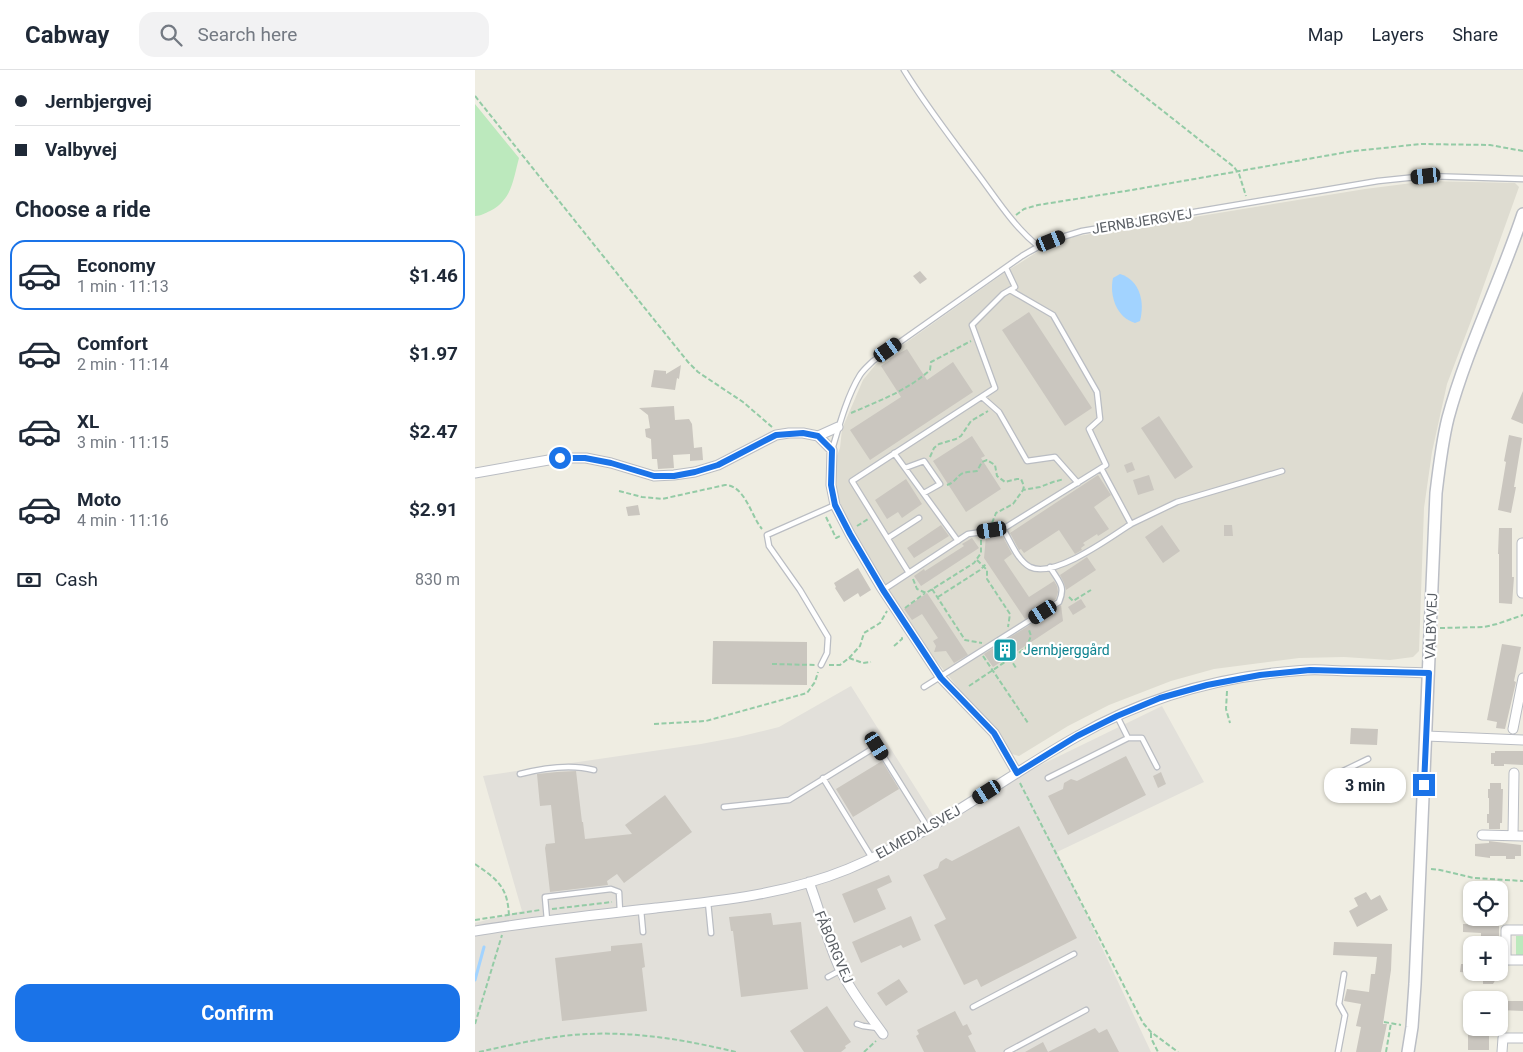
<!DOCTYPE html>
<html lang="en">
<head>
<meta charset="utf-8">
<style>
  body { margin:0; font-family:Roboto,sans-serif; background:#f2f2f3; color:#1f2937; height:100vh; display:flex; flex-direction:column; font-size:19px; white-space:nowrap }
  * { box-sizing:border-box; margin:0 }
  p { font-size:16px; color:#747a83 }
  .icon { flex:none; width:28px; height:28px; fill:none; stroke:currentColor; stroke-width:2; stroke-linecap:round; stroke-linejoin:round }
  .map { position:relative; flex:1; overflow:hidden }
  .side { display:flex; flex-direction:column; background:#fff; width:475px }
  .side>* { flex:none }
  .guide { display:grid; align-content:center; height:110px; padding:0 15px; background:#fff }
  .fabs { position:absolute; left:988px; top:811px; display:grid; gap:10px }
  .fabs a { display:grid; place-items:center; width:45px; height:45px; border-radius:10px; background:#fff; box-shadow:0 1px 4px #0004; font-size:25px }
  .end { position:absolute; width:22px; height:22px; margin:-11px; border:6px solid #1a73e8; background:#fff; box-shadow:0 0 0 2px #fff }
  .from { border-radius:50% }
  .bubble { position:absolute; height:35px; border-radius:15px; background:#fff; box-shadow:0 1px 4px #0004; font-size:16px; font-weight:700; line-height:35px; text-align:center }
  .car { position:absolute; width:15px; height:30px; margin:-15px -8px; border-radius:6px; box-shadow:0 0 4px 1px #0007; background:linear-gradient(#222 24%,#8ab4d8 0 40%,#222 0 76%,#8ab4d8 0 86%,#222 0) }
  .guide b { display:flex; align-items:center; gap:18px; height:48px; font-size:19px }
  .guide b+b { border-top:1px solid #e0e1e3 }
  .guide i { width:12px; height:12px; background:#1f2937 }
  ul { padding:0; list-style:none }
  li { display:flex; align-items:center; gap:15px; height:70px; margin:0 10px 8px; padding:0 5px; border:2px solid transparent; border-radius:15px }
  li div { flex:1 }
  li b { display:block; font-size:19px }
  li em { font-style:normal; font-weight:700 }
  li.current { border-color:#1a73e8 }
  li>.icon { width:45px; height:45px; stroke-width:1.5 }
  h2 { padding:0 15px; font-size:22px; line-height:60px }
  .pay { display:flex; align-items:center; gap:12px; height:55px; padding:0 15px; font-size:19px }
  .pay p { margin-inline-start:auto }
  .action { display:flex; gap:10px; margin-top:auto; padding:10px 15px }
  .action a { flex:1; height:58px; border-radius:15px; background:#1a73e8; color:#fff; font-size:20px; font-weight:700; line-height:58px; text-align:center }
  header { display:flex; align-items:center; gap:30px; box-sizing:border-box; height:70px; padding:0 25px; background:#fff; border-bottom:1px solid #e0e1e3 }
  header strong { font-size:24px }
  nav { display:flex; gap:28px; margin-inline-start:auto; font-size:18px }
  .search { width:350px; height:45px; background:#f2f2f3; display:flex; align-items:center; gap:12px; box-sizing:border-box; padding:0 18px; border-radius:15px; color:#747a83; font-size:19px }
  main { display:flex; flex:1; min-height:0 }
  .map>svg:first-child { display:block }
  .industrial { fill:#e2e0da }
  .education { fill:#dedcd1 }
  .green { fill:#bce9bd }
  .water { fill:#a2d3ff }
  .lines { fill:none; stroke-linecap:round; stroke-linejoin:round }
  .stream { stroke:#a2d3ff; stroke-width:3 }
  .building { fill:#cac6bf }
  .lane-casing { stroke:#babdc3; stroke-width:7 }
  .street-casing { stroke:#babdc3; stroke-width:11 }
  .secondary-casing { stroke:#bbbec5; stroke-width:14 }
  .path { stroke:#94cba6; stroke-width:2; stroke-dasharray:5 2.5; stroke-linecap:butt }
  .lane { stroke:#fff; stroke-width:4.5 }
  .street { stroke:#fff; stroke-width:9 }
  .secondary { stroke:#fff; stroke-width:11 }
  .route { stroke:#1a73e8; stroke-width:6 }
  .labels { text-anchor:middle; stroke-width:4.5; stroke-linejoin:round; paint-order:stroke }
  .street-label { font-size:14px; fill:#5a5f65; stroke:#fff }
  .culture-label { font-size:14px; fill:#0d838f; stroke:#fff; text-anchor:start }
</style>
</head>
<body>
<header>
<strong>Cabway</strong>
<div class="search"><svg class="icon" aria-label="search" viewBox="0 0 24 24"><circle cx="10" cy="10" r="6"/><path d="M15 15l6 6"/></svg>Search here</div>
<nav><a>Map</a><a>Layers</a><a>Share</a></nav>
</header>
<main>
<section class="side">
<div class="guide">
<b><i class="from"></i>Jernbjergvej</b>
<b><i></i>Valbyvej</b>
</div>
<h2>Choose a ride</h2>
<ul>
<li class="current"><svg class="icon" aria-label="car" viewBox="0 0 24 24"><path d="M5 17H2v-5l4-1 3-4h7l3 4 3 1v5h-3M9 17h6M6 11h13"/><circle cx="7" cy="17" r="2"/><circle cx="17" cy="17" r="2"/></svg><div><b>Economy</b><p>1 min · 11:13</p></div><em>$1.46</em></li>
<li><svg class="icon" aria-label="car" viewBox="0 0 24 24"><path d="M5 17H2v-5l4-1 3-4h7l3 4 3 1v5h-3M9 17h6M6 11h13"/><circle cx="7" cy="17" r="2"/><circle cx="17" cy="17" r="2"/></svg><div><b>Comfort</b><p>2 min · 11:14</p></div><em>$1.97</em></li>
<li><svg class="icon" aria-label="car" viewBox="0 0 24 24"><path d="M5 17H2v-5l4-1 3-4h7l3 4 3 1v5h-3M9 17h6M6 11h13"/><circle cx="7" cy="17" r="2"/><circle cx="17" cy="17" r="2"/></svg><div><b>XL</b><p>3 min · 11:15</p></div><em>$2.47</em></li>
<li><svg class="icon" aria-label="car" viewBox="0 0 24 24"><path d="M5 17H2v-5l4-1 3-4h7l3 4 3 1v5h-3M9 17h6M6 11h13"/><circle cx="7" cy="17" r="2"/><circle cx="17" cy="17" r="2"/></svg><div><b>Moto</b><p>4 min · 11:16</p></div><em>$2.91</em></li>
</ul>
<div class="pay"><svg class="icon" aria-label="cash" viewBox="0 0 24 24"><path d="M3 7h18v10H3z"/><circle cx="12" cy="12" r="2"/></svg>Cash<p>830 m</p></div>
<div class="action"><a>Confirm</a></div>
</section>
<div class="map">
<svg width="1048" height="982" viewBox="0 0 1048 982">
  <rect width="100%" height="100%" fill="#efede2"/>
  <!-- industrial -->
  <path class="industrial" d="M 376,616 L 459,747 L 687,636 L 729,712 L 582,782 L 676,982 L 0,982 L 0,853 L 47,841 L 8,706 L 226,674 L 263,667 L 304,657 Z"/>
  <!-- education -->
  <path class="education" d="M 953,111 L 1040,113 L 1044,117 L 996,251 L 972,314 L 957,382 L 949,438 L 944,581 L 938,587 L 915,590 L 869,587 L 824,588 L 739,599 L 696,611 L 634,635 L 593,656 L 544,686 L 537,684 L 519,657 L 492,629 L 455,583 L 411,517 L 367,439 L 362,423 L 360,391 L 365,378 L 367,359 L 388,310 L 401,294 L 529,203 L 570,177 L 585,169 L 890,119 Z"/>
  <!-- green -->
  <path class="green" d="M 0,34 L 44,88 C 38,110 37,130 15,141 C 10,143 6,146 0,146 Z
    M 1041,866 L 1048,866 L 1048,886 L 1041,886 Z"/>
  <!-- water -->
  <path class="water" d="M 645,204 C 665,210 670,232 665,251 L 660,253 C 642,248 634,226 638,208 Z"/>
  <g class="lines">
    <!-- stream -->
    <path class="stream" d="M 0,910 L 9,877"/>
  </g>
  <!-- building -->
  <path class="building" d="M 445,201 L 452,209 L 445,214 L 438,206 Z
    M 554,242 L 617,338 L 590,356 L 527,260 Z
    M 432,279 L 452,310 L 478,292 L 498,322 L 395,390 L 375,360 L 426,327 L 406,296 L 415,290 L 414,289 Z
    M 206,295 L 204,309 L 202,308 L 200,320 L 176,317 L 179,300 L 191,301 L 191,304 Z
    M 1048,321 L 1048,354 L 1036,349 Z
    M 199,336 L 200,350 L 214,349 L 217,354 L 219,378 L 227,377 L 228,390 L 215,391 L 215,384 L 198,385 L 199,398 L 183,399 L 182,389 L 177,389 L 176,369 L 171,367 L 170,359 L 175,358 L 173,345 L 164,338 Z
    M 684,346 L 718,397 L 700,409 L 666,358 Z
    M 1034,365 L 1047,368 L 1039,417 L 1041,417 L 1036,443 L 1023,440 L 1031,392 L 1029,391 Z
    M 497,366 L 510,386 L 506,388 L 526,419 L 491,442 L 458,391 Z
    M 657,392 L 660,400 L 652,403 L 649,395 Z
    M 623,405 L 636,425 L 619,437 L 634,459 L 623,466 L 622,464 L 608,473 L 610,475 L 606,478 L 607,480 L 600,484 L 584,460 L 549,483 L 546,479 L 544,480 L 535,463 Z
    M 674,405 L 679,420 L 663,425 L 658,410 Z
    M 431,409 L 447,434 L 427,448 L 423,442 L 412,449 L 400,430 Z
    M 163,435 L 165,445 L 153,446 L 151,437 Z
    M 466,455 L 474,466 L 439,488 L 432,478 Z
    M 687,455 L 705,481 L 688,493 L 670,467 Z
    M 749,455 L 757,455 L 758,466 L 749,466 Z
    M 1024,458 L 1037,458 L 1037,507 L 1039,507 L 1037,534 L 1024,533 L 1024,484 L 1023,484 Z
    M 520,464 L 528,467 L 537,484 L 529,490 L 554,527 L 579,511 L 582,516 L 583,522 L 581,529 L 550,549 L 509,488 L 511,466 Z
    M 497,468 L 504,478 L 446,516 L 439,506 L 449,499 L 450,501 L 489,476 L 487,474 Z
    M 612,487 L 621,500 L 591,520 L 589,513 L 585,505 Z
    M 383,498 L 396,520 L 385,527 L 383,523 L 369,532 L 360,518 L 361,517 L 359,513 Z
    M 452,523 L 493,585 L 479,593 L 471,581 L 459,582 L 461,576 L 458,571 L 463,568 L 447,544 L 437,550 L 429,539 Z
    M 606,529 L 611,537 L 598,545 L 593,537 Z
    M 586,535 L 588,551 L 518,597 L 509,584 Z
    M 238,571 L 332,572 L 332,615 L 237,614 Z
    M 1027,574 L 1046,577 L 1039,611 L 1041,612 L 1030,659 L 1021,658 L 1022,652 L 1012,650 Z
    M 876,658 L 903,659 L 902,675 L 875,674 Z
    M 1020,681 L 1048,681 L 1048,695 L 1029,694 L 1029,696 L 1019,696 L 1019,694 L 1016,694 L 1016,683 L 1020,683 Z
    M 651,686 L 671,725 L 593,765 L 573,726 L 588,719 L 589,713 L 596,709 L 602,711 Z
    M 407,691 L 424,719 L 378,747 L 361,719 Z
    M 101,701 L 107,752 L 108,752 L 110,769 L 157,764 L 150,755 L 190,725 L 217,762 L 149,813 L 142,804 L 132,811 L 133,815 L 75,822 L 70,778 L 71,774 L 80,773 L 76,735 L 65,736 L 62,704 L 82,702 Z
    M 686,702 L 691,714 L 683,718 L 678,706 Z
    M 1015,713 L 1026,713 L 1026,719 L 1028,719 L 1027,753 L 1025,753 L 1025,759 L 1014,759 L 1014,753 L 1012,753 L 1012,744 L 1014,744 L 1014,728 L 1013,728 L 1013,719 L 1015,719 Z
    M 544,756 L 602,868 L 506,917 L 502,909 L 489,915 L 459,855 L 471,849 L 448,805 L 463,798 L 465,792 L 471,788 L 477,791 Z
    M 1014,771 L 1046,775 L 1046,786 L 1040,786 L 1040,789 L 1031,789 L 1031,786 L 1015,786 L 1015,788 L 1000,786 L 1000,774 L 1014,773 Z
    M 414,805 L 417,812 L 402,819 L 411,839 L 379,853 L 367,824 Z
    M 891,822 L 896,830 L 905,825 L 913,840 L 882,857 L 874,841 L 883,836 L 879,828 Z
    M 1024,825 L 1033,826 L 1033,833 L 1024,833 Z
    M 296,843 L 298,855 L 326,852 L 333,919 L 266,927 L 258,861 L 256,861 L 254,847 Z
    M 436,846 L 446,870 L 428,878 L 426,875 L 386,893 L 377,872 Z
    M 1013,848 L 1024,848 L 1024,870 L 1021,870 L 1021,874 L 1018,874 L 1018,875 L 1006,875 L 1006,863 L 988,862 L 988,854 L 1013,855 Z
    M 859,872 L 917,874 L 916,900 L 908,954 L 912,954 L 906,982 L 881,982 L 886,957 L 881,956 L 886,934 L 869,931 L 872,919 L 894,922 L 896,904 L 900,904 L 902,887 L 858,885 Z
    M 167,873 L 170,897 L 167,898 L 172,941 L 87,951 L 80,888 L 136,881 L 136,876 Z
    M 986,894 L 996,894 L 996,903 L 985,902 Z
    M 1008,902 L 1025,902 L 1018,914 L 1008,914 Z
    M 424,909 L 433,922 L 411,936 L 402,923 Z
    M 1024,928 L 1032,929 L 1032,931 L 1048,931 L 1048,941 L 1024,940 Z
    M 352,936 L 376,972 L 370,976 L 371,978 L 366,982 L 329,982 L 315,961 Z
    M 480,941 L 488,956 L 492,954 L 497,964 L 493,966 L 501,982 L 449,982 L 441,966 L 444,964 L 442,960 Z
    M 620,958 L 624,963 L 632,959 L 644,982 L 550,982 L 568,972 L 573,982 Z
    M 993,961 L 1014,962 L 1014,980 L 993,980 Z"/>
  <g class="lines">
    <!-- lane casing -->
    <g class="lane-casing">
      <path id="lane" d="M 429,0 C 451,36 477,69 502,103 C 521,128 538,156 563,176
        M 507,327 L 524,342 L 552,391 L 580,387 L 603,413
        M 357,380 C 364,356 372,326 385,305 C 388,300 394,295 398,291 L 547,186 C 566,174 585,167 607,161 L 903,111 L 951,106 L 1048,109
        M 419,383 L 483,471
        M 430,398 L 449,391 L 465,414 L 449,423
        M 656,454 L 702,432 L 807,401
        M 528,459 C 535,470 542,490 555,497 C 579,509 636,467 656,454 L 626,398
        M 413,468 L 444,448
        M 434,503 L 377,411 L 520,318 L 497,255 L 528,224 L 540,217 L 531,198
        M 408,520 L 493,464 L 528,459 L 631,395 L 614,359 L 625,349 L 622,322 L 578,245 L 535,220
        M 346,595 L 352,583 L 353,567 L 325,520 L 294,476 L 292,465 L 360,435
        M 449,617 L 584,532 C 591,516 584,512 575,497
        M 653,668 L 667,668 L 682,697
        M 866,702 L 893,689
        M 45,704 C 68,698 96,694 119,700
        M 348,708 L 397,788
        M 573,708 L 653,668 L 642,646
        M 249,737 L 314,730 L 402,676 L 453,758
        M 233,832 L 236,863
        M 166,840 L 168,862
        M 72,850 L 70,827 L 136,819 L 144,822 L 145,842
        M 353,907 L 366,900
        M 498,937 L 599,884
        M 382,954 L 388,956 L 403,958
        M 532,982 L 611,940
        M 863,982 L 870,945 L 864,934 L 869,904"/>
    </g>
    <!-- street casing -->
    <g class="street-casing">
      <path id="street" d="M 343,366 L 363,357
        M 0,403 L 85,388 L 111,388 L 136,393 L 179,406 L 199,405 L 220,402 L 243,395 L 301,365 L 314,363 L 328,363 L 343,366 L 357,380 L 356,415 L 360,435 L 375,464 L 406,517 L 466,608 L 519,663 L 542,703
        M 1047,473 L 1047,523
        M 1038,659 L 1048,608
        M 951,666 L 1048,670
        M 1007,765 L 1048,766
        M 1038,765 L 1039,703
        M 334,812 C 345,841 352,871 365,899 C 376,922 393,943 408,964
        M 1048,860 L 1031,860 L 1031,890 L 1048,890
        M 0,861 C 60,851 120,845 181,838 C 246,831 312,824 373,799 C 455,765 525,710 601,667 C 672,626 751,605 832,600 C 846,599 860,601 873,601 C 900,601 927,602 954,603
        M 1027,982 L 1028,968 L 1048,968"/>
    </g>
    <!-- secondary casing -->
    <g class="secondary-casing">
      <path id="secondary" d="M 933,982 L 937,957 L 940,914 L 961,423 C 964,398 967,372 973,348 C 992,278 1025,213 1048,144"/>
    </g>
    <!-- path -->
    <path class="path" d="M 636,0 L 759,97 L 764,104 L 771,126
      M 0,26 L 213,292 L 223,302 L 268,332 L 297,357
      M 541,145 L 549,139 L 563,135 L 657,120 L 878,81 L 947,74 L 1015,75 L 1048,81
      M 376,343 C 404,331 433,320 455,300 L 456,292 L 496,271
      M 455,387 L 459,378 L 464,374 L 481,369 L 486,366 L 496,351 L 513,341
      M 472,415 C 480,412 480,409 485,405 C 490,401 496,402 502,401 L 507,392 L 512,390 L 520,395 L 522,406 L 530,412 L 542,409 L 546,409 L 549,416 L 548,420
      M 144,421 L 167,427 L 187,429 L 250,415 C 270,415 276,446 287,459
      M 351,447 L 361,468 L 365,466
      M 517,453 L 521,443 L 538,434 L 548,420 L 565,417 L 578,412 L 589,409
      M 382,456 L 393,449
      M 502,490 L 512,500 L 512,509 L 535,544 L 533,557
      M 438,509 L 442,519 L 451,523 L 499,493 L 506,483 L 506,470
      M 457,519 L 490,570 L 507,573
      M 463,527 L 505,500 L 512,493
      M 594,527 L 598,531 L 616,520
      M 430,538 L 450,523
      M 965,558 L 1009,557 L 1022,554 L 1048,545
      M 419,576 L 427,569 L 427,567
      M 508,586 L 553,653
      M 534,587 L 541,598
      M 374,588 L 385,576 L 389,563 L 405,553 L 412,541
      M 297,594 L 340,595
      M 354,595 L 365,595 L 374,588 L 388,593 L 396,592
      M 494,616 L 551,578 L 556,566 L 554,560
      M 752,621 L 751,639 L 755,653
      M 179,654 L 231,651 L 332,623 L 340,612 L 343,602
      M 545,713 L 668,953 L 676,962 L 703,982
      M 0,794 C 23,810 33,817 34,847
      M 956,799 L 965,800 L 999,808 L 1048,811
      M 77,839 L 137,832
      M 0,850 L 65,840
      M 909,952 L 926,955
      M 0,954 L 27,865
      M 676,963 L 676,968 L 683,982
      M 4,982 C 35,975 66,968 98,965 C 153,960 207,969 261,982
      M 389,982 L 401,971
      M 911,982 L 916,953"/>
    <!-- lane -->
    <use href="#lane" class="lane"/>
    <!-- street -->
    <use href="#street" class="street"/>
    <!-- secondary -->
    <use href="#secondary" class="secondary"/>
  </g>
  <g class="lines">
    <!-- route -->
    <path class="route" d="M 85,388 L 110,388 L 136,393 L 179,406 L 199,406 L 220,402 L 243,395 L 301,365 L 328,363 L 343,366 L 357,380 L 356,415 L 360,435 L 375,464 L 408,520 L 466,608 L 519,663 L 542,703 L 602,666 L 642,646 L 685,628 L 732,615 L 785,605 L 835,600 L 954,603 L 949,715"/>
  </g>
  <!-- icons -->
  <defs>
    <g id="building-square" transform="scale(1.25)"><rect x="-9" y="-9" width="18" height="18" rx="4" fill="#0f9aa8" stroke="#fff"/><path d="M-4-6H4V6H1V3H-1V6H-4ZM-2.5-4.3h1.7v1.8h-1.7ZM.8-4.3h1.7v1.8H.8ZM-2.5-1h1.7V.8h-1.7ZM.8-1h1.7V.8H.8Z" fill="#fff"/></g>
  </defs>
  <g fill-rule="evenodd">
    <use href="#building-square" x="530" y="580"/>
  </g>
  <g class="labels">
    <!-- street labels -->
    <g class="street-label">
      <text transform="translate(667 151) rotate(-9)" y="5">JERNBJERGVEJ</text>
      <text transform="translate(956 556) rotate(-88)" y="5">VALBYVEJ</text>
      <text transform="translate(443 762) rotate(-29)" y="5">ELMEDALSVEJ</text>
      <text transform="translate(359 877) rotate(67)" y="5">FÅBORGVEJ</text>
    </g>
    <!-- culture labels -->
    <g class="culture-label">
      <text x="548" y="585">Jernbjerggård</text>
    </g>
  </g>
</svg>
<div class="fabs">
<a><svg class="icon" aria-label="locate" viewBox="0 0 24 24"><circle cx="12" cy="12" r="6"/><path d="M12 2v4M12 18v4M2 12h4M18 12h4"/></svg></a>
<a>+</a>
<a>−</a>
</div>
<i class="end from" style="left:85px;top:388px"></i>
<i class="end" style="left:949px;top:715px"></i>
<div class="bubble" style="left:849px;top:698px;width:82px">3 min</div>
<i class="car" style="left:951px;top:106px;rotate:264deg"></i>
<i class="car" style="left:576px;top:171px;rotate:68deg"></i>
<i class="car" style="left:413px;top:280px;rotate:55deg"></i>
<i class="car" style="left:517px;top:460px;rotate:261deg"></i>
<i class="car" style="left:568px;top:542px;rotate:237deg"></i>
<i class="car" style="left:402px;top:676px;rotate:148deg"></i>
<i class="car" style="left:512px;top:722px;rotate:238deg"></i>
</div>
</main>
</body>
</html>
